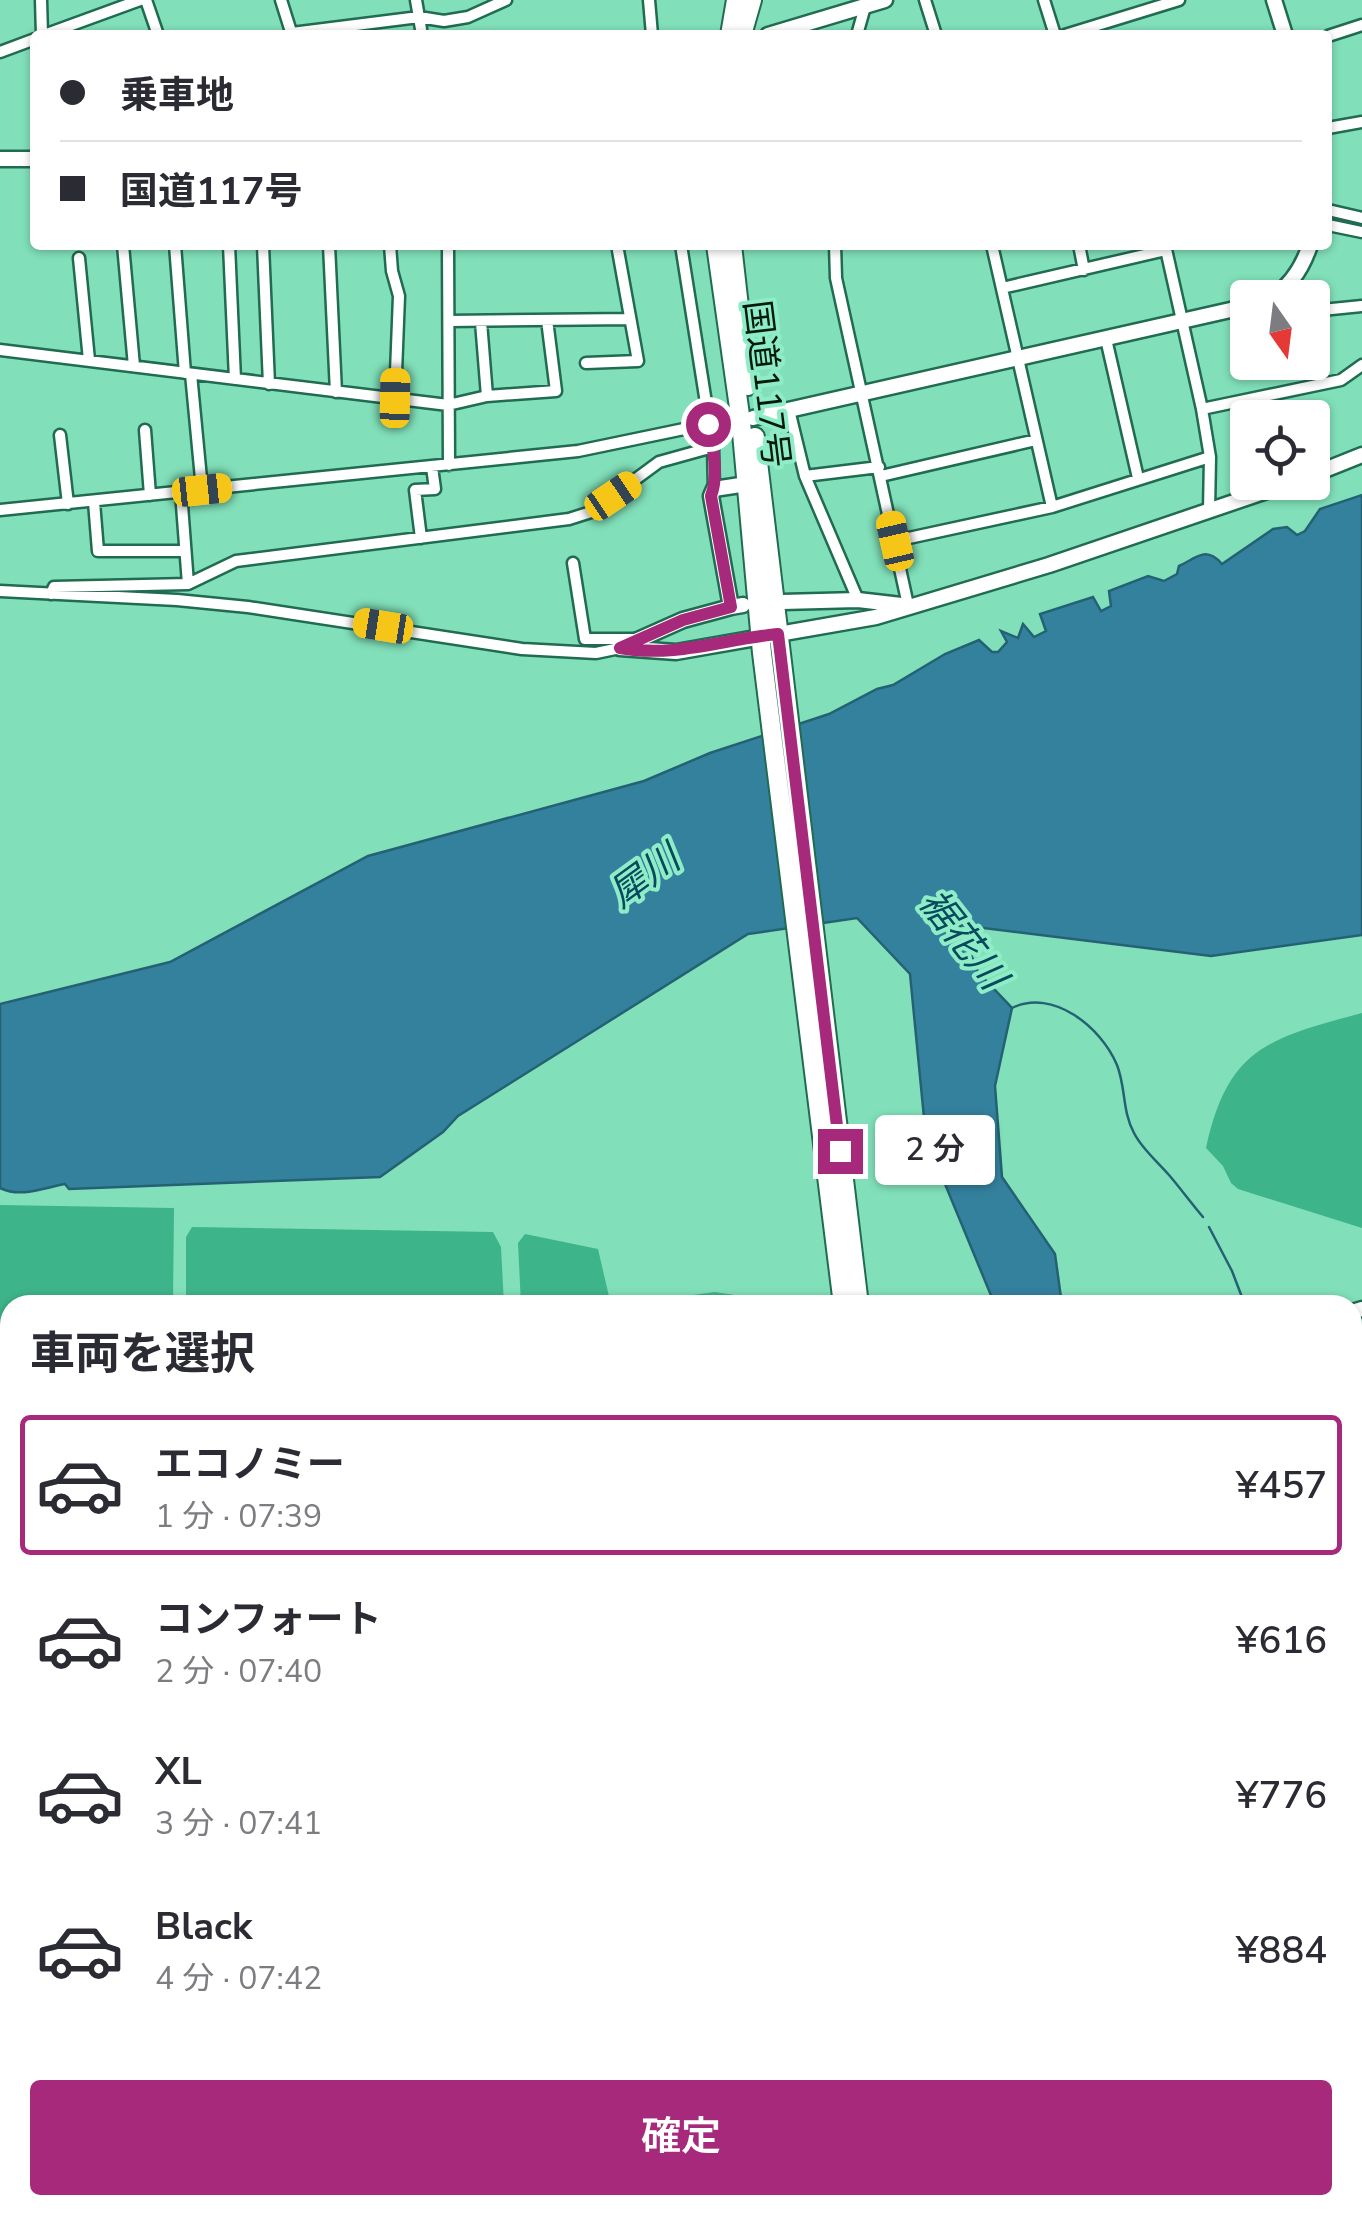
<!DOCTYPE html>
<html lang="ja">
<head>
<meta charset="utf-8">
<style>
  body { margin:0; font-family:"Nunito Sans","Noto Sans JP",sans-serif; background:#f7f7f7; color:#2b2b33; height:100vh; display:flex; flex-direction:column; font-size:38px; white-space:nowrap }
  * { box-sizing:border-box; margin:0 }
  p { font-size:32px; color:#7c7c81 }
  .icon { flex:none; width:55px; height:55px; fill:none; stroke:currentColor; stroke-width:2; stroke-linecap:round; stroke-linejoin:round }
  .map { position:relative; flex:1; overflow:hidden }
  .drawer { position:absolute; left:0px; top:1295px; width:1362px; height:920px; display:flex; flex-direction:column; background:#fff; border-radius:30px 30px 0 0; box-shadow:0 2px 8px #0004 }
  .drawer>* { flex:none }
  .banner { position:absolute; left:30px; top:30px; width:1302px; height:220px; border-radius:10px; box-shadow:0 2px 8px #0004; display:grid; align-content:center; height:220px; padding:0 30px; background:#fff }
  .needle { width:65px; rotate:166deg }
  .buttons { position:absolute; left:1230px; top:280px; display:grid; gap:20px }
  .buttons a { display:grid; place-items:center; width:100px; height:100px; border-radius:10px; background:#fff; box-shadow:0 2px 8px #0004; font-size:50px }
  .end { position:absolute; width:45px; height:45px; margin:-22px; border:12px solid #a6297b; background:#fff; box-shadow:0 0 0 5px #fff }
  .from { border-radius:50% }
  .bubble { position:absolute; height:70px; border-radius:10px; background:#fff; box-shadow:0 2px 8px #0004; font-size:32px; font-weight:600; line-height:70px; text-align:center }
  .car { position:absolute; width:30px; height:60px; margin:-30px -15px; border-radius:12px; box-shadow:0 0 8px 2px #0007; background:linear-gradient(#f5c518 24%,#345 0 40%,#f5c518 0 76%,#345 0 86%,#f5c518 0) }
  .banner b { display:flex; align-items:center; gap:35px; height:95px; font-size:38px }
  .banner b+b { border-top:2px solid #e1e1e2 }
  .banner i { width:25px; height:25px; background:#2b2b33 }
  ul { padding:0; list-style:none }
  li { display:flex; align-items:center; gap:30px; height:140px; margin:0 20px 15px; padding:0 10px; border:5px solid transparent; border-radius:10px }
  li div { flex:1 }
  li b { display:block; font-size:38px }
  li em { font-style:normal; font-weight:600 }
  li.current { border-color:#a6297b }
  li>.icon { width:90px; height:90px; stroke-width:1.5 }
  h2 { padding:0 30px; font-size:45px; line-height:120px }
  .action { display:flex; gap:20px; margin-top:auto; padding:20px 30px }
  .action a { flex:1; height:115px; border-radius:10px; background:#a6297b; color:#fff; font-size:40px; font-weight:600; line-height:115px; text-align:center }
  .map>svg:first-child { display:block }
  .green { fill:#3eb48a }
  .water { fill:#34819d; stroke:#246273; stroke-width:2.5 }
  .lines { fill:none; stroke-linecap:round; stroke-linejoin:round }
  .stream { stroke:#246273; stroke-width:2.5 }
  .street-casing { stroke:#206b51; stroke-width:15 }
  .secondary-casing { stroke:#206b51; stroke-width:19 }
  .highway-casing { stroke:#206b51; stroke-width:22 }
  .street { stroke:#fff; stroke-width:10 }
  .secondary { stroke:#fff; stroke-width:14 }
  .highway { stroke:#fff; stroke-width:18 }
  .route { stroke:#a6297b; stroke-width:12 }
  .labels { text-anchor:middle; stroke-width:8; stroke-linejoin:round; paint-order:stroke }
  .street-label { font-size:35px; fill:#001a10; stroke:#8eedc6 }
  .water-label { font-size:38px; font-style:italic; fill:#074a5e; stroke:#8eedc6 }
</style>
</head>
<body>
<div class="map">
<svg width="1362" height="2215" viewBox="0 0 1362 2215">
  <rect width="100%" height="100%" fill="#81e0b9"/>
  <!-- green -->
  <path class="green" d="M 1362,1013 L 1362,1228 L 1238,1189 L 1231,1183 L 1223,1166 L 1206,1148 C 1228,1046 1271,1038 1362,1013 Z
    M 0,1205 L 174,1208 L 173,1305 L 10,1305 L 10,1422 L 0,1422 Z
    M 192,1227 L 493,1232 L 501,1247 L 504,1305 L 186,1305 L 186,1237 Z
    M 525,1234 L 598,1249 L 611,1305 L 521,1305 L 518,1243 Z
    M 715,1292 L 741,1296 L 756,1305 L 675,1305 L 693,1295 Z
    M 10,1439 L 10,1584 L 0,1582 L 0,1440 Z
    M 1353,1594 L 1362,1610 L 1362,1734 L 1358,1735 L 1352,1726 Z"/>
  <!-- water -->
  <path class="water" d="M 1362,495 L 1362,935 L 1211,956 L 959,925 L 978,972 L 1012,1008 L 995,1086 L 1002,1177 L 1055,1254 L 1062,1305 L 995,1305 L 926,1138 L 910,974 L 857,918 L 748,934 L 458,1116 L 443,1132 L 380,1177 L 69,1189 L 65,1184 C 43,1188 21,1198 0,1188 L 0,1004 L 170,962 L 368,856 L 644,781 L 710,753 L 829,714 L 877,689 L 893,685 L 945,654 L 979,640 L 992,652 L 998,652 L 1007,642 L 1001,631 L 1018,638 L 1023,624 L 1034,637 L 1046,631 L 1040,614 L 1093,597 L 1101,611 L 1111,606 L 1109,591 L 1148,576 L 1164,581 L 1177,574 L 1179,566 C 1198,557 1206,546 1222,564 L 1273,529 L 1287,527 L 1297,535 L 1305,531 L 1320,509 Z
    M 1352,1744 L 1362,1765 L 1362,1848 L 1353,1836 Z"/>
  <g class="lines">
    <!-- stream -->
    <path class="stream" d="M 1012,1008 C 1053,988 1101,1027 1117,1065 C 1126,1088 1122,1111 1134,1133 C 1142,1149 1157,1161 1169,1175 C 1181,1189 1191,1203 1203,1217
      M 1209,1227 L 1232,1271 L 1245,1305
      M 0,1650 L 10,1652
      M 0,2006 L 10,2003"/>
    <!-- street casing -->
    <g class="street-casing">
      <path id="street" d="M 41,0 L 42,35
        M 146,0 L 158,35
        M 281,0 L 292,35
        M 416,0 L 422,35
        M 649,0 L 652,35
        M 925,0 L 936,35
        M 1044,0 L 1055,35
        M 292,33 L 419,17 L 444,21 L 468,17 L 506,0
        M 44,35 L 140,0
        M 857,35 L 866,3
        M 1065,35 L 1179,0
        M 1328,36 L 1362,25
        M 0,52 L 35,39
        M 1328,128 L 1362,122
        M 1328,210 L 1362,218
        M 1328,225 L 1362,232
        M 123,245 L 134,366
        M 175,245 L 185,373
        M 229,245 L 235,379
        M 263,245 L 269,384
        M 329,245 L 336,392
        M 390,245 L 392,271 L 399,296 L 395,398
        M 448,245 L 449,465
        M 681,245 L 713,447 L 714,489
        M 835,245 L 836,278 L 908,605
        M 992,245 L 1052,507
        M 1079,245 L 1084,270
        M 1165,245 L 1202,409 L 1210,457 L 1209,511
        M 79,258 L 89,360
        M 1002,288 L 1166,250
        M 1312,311 L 1362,306
        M 449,321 L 630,319
        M 481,322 L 487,396
        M 1106,339 L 1138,478
        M 0,350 L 448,405 L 487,396 L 556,391 L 547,320
        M 586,363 L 638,361 L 617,245
        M 191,374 L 202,489
        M 1202,409 L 1341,380 L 1362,365
        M 789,410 L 805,476 L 858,600
        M 145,430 L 150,495
        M 60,435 L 68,504
        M 805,476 L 879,467
        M 881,476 L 1036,440
        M 181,492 L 188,584
        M 94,502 L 98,551 L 183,551
        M 0,510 L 578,451 L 708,424
        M 421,538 L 415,490 L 435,489 L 432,467
        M 895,541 L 1052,507 L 1210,457
        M 573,563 L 585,639 L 636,639
        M 0,591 L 177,600 L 248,607 L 522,649 L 596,653 L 620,648
        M 51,594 L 54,587 L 188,584 L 236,561 L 569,519 L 591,512 L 659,462 L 713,447
        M 0,1625 L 10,1626
        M 6,1656 L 10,1667
        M 1352,2008 L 1362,2027
        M 1352,2042 L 1362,2044
        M 0,2123 L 10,2124
        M 0,2186 L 10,2183
        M 92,2205 L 95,2215
        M 502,2205 L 504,2215
        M 562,2205 L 564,2215
        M 627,2205 L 629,2215
        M 711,2205 L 722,2208 L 737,2205
        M 774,2205 L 775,2215
        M 883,2205 L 884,2215
        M 999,2205 L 1001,2215
        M 1266,2205 L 1268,2215
        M 111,2215 L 140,2205
        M 649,2215 L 706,2205"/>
    </g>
    <!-- secondary casing -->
    <g class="secondary-casing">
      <path id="secondary" d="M 1274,0 L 1285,35
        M 768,35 L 885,0
        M 0,159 L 35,159
        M 1271,298 C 1291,286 1303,266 1310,245
        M 753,418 L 1248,306
        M 1312,475 L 1362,455
        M 782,602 L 858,600 L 901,605
        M 743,605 L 731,607 L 711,496 L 714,489 L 747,484
        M 620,648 L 676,652 L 876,617 L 1049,565 L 1293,482
        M 620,648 L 683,620 L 731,607
        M 1352,1312 L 1362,1309
        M 1352,1566 L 1362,1582
        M 1352,1762 L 1362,1758
        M 0,2023 L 10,2020
        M 0,2038 L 10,2035
        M 0,2209 L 1,2215"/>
    </g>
    <!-- highway casing -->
    <g class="highway-casing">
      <path id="highway" d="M 730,35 L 736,0
        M 742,35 L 752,0
        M 716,245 L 741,422 L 762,653 L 843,1305
        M 732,245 L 748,386
        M 755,437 L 859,1305
        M 1077,2205 L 1081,2215"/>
    </g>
    <!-- street -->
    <use href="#street" class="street"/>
    <!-- secondary -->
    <use href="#secondary" class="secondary"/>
    <!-- highway -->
    <use href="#highway" class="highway"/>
  </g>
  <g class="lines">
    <!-- route -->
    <path class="route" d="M 708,424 C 713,445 719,475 711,496 L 731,607 L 683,620 L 620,648 C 675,658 724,639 778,634 L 840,1151"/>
  </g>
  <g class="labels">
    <!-- street labels -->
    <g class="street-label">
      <text transform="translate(767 384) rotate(83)" y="12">国道117号</text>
    </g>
    <!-- water labels -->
    <g class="water-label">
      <text transform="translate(644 876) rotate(-36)" y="13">犀川</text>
      <text transform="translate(963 939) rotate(52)" y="13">裾花川</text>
    </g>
  </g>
</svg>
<div class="buttons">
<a><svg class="needle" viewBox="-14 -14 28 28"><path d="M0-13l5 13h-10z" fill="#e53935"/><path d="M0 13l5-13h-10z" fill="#7c7c81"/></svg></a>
<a><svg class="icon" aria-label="locate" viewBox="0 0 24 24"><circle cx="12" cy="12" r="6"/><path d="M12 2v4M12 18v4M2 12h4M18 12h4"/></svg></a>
</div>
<i class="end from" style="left:708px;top:424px"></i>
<i class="end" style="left:840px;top:1151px"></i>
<div class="bubble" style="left:875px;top:1115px;width:120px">2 分</div>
<i class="car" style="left:395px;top:398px;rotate:1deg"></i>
<i class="car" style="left:202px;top:490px;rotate:84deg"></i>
<i class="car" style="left:613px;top:496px;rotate:56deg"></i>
<i class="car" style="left:895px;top:541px;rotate:347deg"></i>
<i class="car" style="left:383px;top:626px;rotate:279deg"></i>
<div class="banner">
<b><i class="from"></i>乗車地</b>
<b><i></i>国道117号</b>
</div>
<section class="drawer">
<h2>車両を選択</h2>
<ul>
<li class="current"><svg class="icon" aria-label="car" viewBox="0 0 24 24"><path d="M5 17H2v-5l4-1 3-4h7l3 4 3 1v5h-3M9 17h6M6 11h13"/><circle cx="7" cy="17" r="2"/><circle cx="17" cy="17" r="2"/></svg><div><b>エコノミー</b><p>1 分 · 07:39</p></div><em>¥457</em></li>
<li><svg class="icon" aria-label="car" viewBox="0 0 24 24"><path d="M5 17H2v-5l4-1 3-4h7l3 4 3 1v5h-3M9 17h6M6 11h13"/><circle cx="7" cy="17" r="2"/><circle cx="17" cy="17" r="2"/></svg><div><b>コンフォート</b><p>2 分 · 07:40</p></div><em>¥616</em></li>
<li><svg class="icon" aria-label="car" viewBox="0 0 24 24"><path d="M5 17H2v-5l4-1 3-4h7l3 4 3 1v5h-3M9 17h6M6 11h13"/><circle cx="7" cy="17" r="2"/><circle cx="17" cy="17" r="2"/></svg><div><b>XL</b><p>3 分 · 07:41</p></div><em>¥776</em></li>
<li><svg class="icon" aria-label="car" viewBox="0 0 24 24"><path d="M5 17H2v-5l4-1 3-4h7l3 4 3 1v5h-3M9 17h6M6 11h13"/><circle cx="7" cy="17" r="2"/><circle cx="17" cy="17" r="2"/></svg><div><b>Black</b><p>4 分 · 07:42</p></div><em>¥884</em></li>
</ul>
<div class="action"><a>確定</a></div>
</section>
</div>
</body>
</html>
